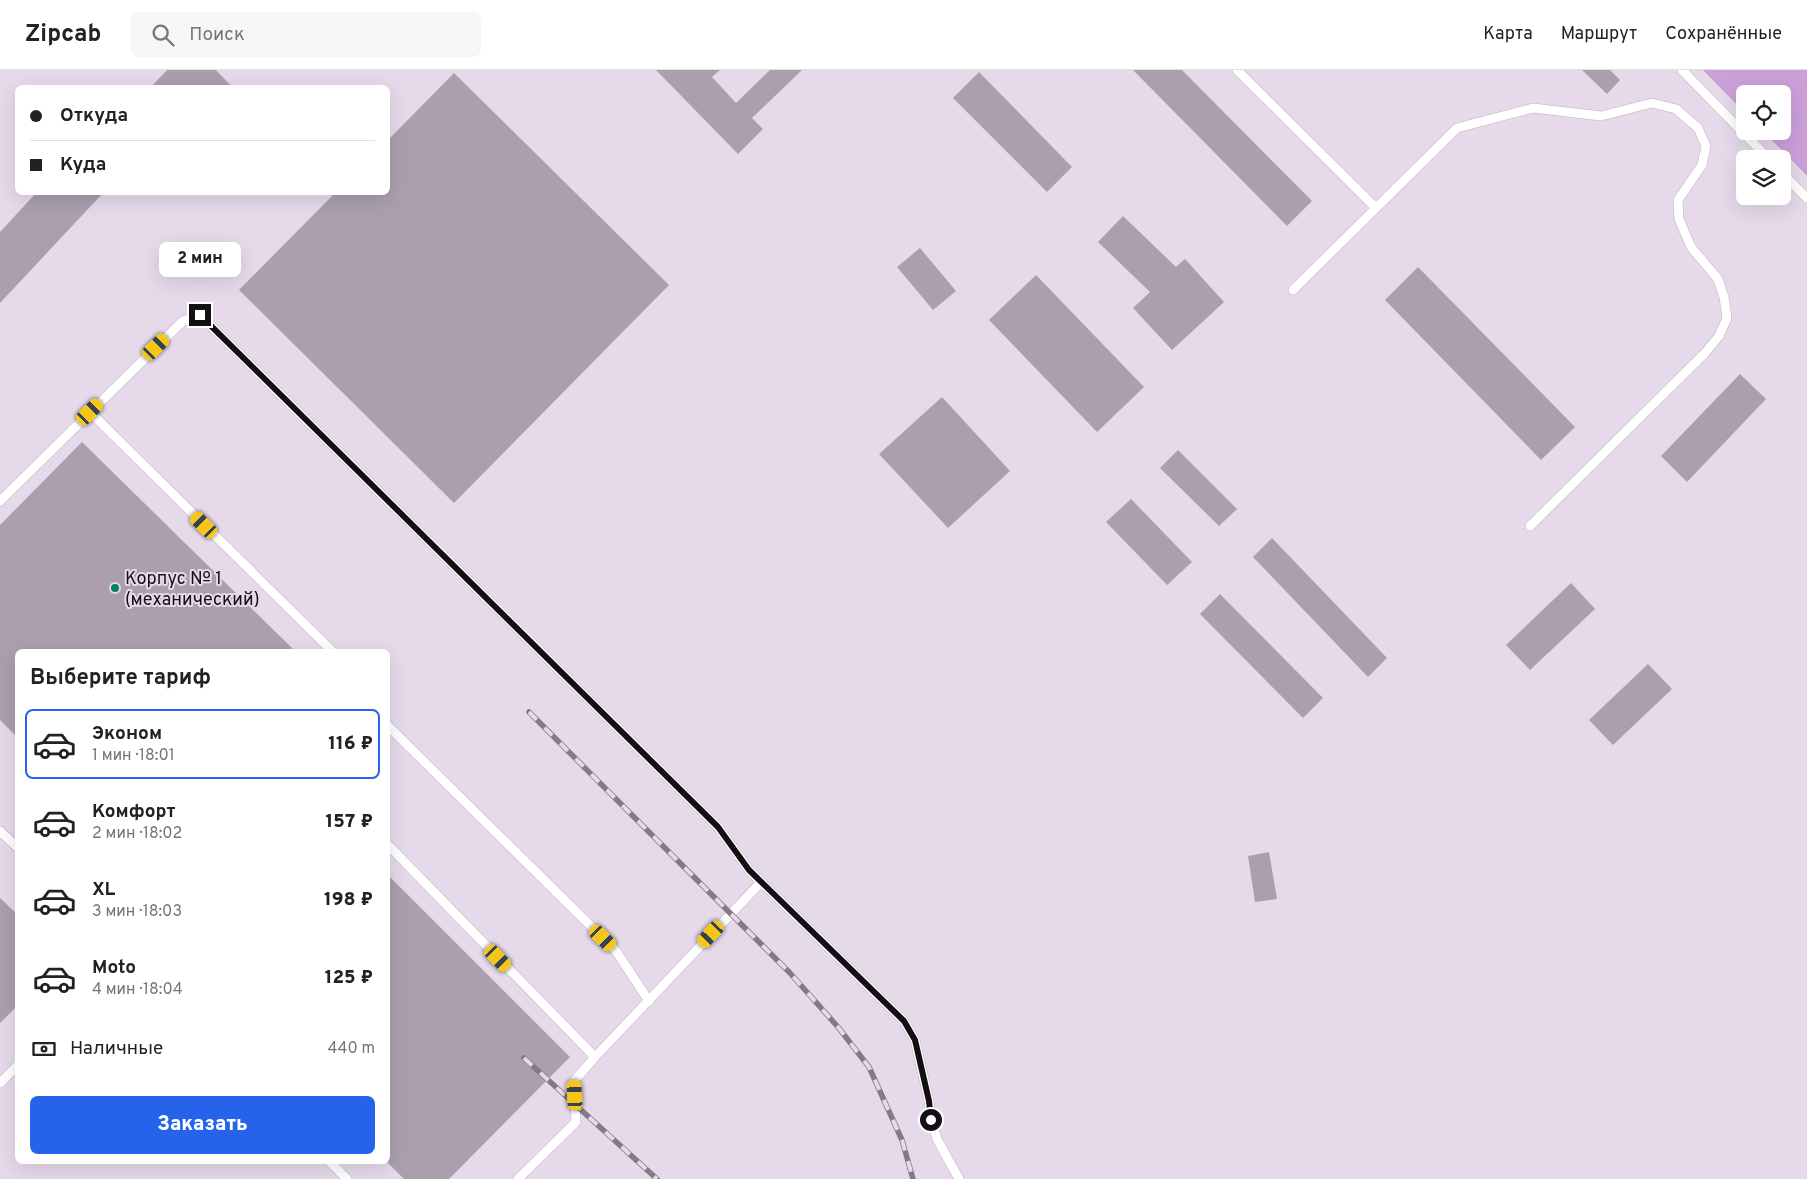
<!DOCTYPE html>
<html lang="ru">
<head>
<meta charset="utf-8">
<style>
  body { margin:0; font-family:Overpass,sans-serif; background:#f6f6f6; color:#222; height:100vh; display:flex; flex-direction:column; font-size:19px; white-space:nowrap }
  * { box-sizing:border-box; margin:0 }
  p { font-size:16px; color:#767676 }
  .icon { flex:none; width:28px; height:28px; fill:none; stroke:currentColor; stroke-width:2; stroke-linecap:round; stroke-linejoin:round }
  .map { position:relative; flex:1; overflow:hidden }
  .drawer { position:absolute; left:15px; top:579px; width:375px; height:515px; display:flex; flex-direction:column; background:#fff; border-radius:8px; box-shadow:0 5px 20px #0002 }
  .drawer>* { flex:none }
  .top-card { position:absolute; left:15px; top:15px; width:375px; height:110px; border-radius:8px; box-shadow:0 5px 20px #0002; display:grid; align-content:center; height:110px; padding:0 15px; background:#fff }
  .tools { position:absolute; left:1736px; top:15px; display:grid; gap:10px }
  .tools a { display:grid; place-items:center; width:55px; height:55px; border-radius:8px; background:#fff; box-shadow:0 5px 20px #0002; font-size:25px }
  .end { position:absolute; width:22px; height:22px; margin:-11px; border:6px solid #130f14; background:#fff; box-shadow:0 0 0 2px #fff }
  .from { border-radius:50% }
  .bubble { position:absolute; height:35px; border-radius:8px; background:#fff; box-shadow:0 5px 20px #0002; font-size:16px; font-weight:800; line-height:35px; text-align:center }
  .car { position:absolute; width:15px; height:30px; margin:-15px -8px; border-radius:6px; box-shadow:0 0 4px 1px #0007; background:linear-gradient(#f5c518 24%,#345 0 40%,#f5c518 0 76%,#345 0 86%,#f5c518 0) }
  .top-card b { display:flex; align-items:center; gap:18px; height:48px; font-size:19px }
  .top-card b+b { border-top:1px solid #e0e0e0 }
  .top-card i { width:12px; height:12px; background:#222 }
  ul { padding:0; list-style:none }
  li { display:flex; align-items:center; gap:15px; height:70px; margin:0 10px 8px; padding:0 5px; border:2px solid transparent; border-radius:8px }
  li div { flex:1 }
  li b { display:block; font-size:19px }
  li em { font-style:normal; font-weight:800 }
  li.current { border-color:#2563eb }
  li>.icon { width:45px; height:45px; stroke-width:1.5 }
  h2 { padding:0 15px; font-size:22px; line-height:60px }
  .pay { display:flex; align-items:center; gap:12px; height:55px; padding:0 15px; font-size:19px }
  .pay p { margin-inline-start:auto }
  .button { display:flex; gap:10px; margin-top:auto; padding:10px 15px }
  .button a { flex:1; height:58px; border-radius:8px; background:#2563eb; color:#fff; font-size:20px; font-weight:800; line-height:58px; text-align:center }
  header { display:flex; align-items:center; gap:30px; box-sizing:border-box; height:70px; padding:0 25px; background:#fff; border-bottom:1px solid #e0e0e0 }
  header strong { font-size:24px }
  nav { display:flex; gap:28px; margin-inline-start:auto; font-size:18px }
  .search { width:350px; height:45px; background:#f6f6f6; display:flex; align-items:center; gap:12px; box-sizing:border-box; padding:0 18px; border-radius:8px; color:#767676; font-size:19px }
  .map>svg:first-child { display:block }
  .green { fill:#cc9fd9 }
  .building { fill:#ab9fae }
  .lines { fill:none; stroke-linecap:round; stroke-linejoin:round }
  .service-casing { stroke:#bdb1c0; stroke-width:10 }
  .service { stroke:#fff; stroke-width:9 }
  .rail-casing { stroke:#837a85; stroke-width:5.5 }
  .rail { stroke:#e6daea; stroke-width:4; stroke-dasharray:11; stroke-linecap:butt }
  .route { stroke:#130f14; stroke-width:6 }
  .poi-dot { fill:#038364; stroke:#e6daea; stroke-width:2 }
  .labels { text-anchor:middle; stroke-width:4; stroke-linejoin:round; paint-order:stroke }
  .poi-label { font-size:18px; fill:#130f14; stroke:#e6daea; text-anchor:start }
</style>
</head>
<body>
<header>
<strong>Zipcab</strong>
<div class="search"><svg class="icon" aria-label="search" viewBox="0 0 24 24"><circle cx="10" cy="10" r="6"/><path d="M15 15l6 6"/></svg>Поиск</div>
<nav><a>Карта</a><a>Маршрут</a><a>Сохранённые</a></nav>
</header>
<div class="map">
<svg width="1807" height="1109" viewBox="0 0 1807 1109">
  <rect width="100%" height="100%" fill="#e6daea"/>
  <!-- green -->
  <path class="green" d="M 1703,0 L 1807,0 L 1807,106 L 1763,61 L 1782,61 L 1782,24 L 1745,24 L 1745,43 Z"/>
  <!-- building -->
  <path class="building" d="M 167,0 L 216,0 L 233,18 L 150,18 Z
    M 656,0 L 720,0 L 712,7 L 736,33 L 770,0 L 802,0 L 752,48 L 763,59 L 738,84 Z
    M 1133,0 L 1182,0 L 1312,131 L 1287,156 Z
    M 1582,0 L 1610,0 L 1620,10 L 1607,24 Z
    M 979,2 L 1072,97 L 1047,122 L 953,28 Z
    M 454,3 L 669,215 L 454,433 L 239,220 L 336,122 L 388,122 L 388,70 Z
    M 37,122 L 104,122 L 0,233 L 0,162 Z
    M 1123,146 L 1176,197 L 1185,189 L 1224,232 L 1172,280 L 1133,238 L 1150,222 L 1098,172 Z
    M 920,178 L 956,221 L 933,240 L 897,197 Z
    M 1418,197 L 1575,357 L 1541,390 L 1385,230 Z
    M 1036,205 L 1144,317 L 1097,362 L 989,250 Z
    M 1740,304 L 1766,329 L 1687,412 L 1661,386 Z
    M 942,327 L 1010,401 L 948,458 L 879,384 Z
    M 82,372 L 295,581 L 18,581 L 18,668 L 0,650 L 0,455 Z
    M 1178,380 L 1237,439 L 1219,456 L 1160,398 Z
    M 1131,429 L 1192,492 L 1167,515 L 1106,452 Z
    M 1272,468 L 1387,588 L 1368,607 L 1253,487 Z
    M 1571,513 L 1595,539 L 1530,600 L 1506,575 Z
    M 1220,524 L 1323,628 L 1303,648 L 1200,544 Z
    M 1648,594 L 1672,619 L 1613,675 L 1589,650 Z
    M 1269,782 L 1277,829 L 1255,832 L 1248,786 Z
    M 388,805 L 570,987 L 449,1109 L 404,1109 L 388,1093 Z
    M 0,828 L 18,845 L 18,935 L 0,953 Z"/>
  <g class="lines">
    <!-- service casing -->
    <g class="service-casing">
      <path id="service" d="M 1237,0 L 1376,138
        M 1682,0 L 1769,89
        M 1782,103 L 1807,128
        M 1293,220 L 1457,58 L 1533,38 L 1601,46 L 1652,33 L 1676,39 L 1698,58 L 1706,76 L 1702,95 L 1678,130 L 1679,149 L 1691,177 L 1718,209 L 1724,227 L 1727,248 L 1719,266 L 1705,283 L 1530,456
        M 90,342 L 332,581
        M 0,431 L 183,251 L 200,245 L 718,757 L 749,800 L 904,951 L 915,970 L 929,1031 L 931,1050 L 937,1069 L 959,1109
        M 388,656 L 616,881 L 649,931
        M 0,761 L 18,778
        M 388,775 L 595,987
        M 0,1013 L 18,995
        M 329,1091 L 347,1109
        M 518,1109 L 576,1052 L 574,1011 L 595,987 L 761,812"/>
    </g>
    <!-- service -->
    <use href="#service" class="service"/>
    <!-- rail casing -->
    <g class="rail-casing">
      <path id="rail" d="M 529,642 L 790,903 L 838,957 L 869,997 L 902,1070 L 913,1109
        M 524,988 L 657,1109"/>
    </g>
    <!-- rail -->
    <use href="#rail" class="rail"/>
  </g>
  <g class="lines">
    <!-- route -->
    <path class="route" d="M 200,245 L 718,757 L 749,800 L 904,951 L 915,970 L 929,1031 L 931,1050"/>
  </g>
  <!-- markers -->
  <circle class="poi-dot" cx="115" cy="518" r="5"/>
  <g class="labels">
    <!-- poi labels -->
    <g class="poi-label">
      <text x="125" y="514">Корпус № 1<tspan x="125" dy="21">(механический)</tspan></text>
    </g>
  </g>
</svg>
<div class="tools">
<a><svg class="icon" aria-label="locate" viewBox="0 0 24 24"><circle cx="12" cy="12" r="6"/><path d="M12 2v4M12 18v4M2 12h4M18 12h4"/></svg></a>
<a><svg class="icon" aria-label="layers" viewBox="0 0 24 24"><path d="M12 4l9 5-9 5-9-5zM3 14l9 5 9-5"/></svg></a>
</div>
<i class="end from" style="left:931px;top:1050px"></i>
<i class="end" style="left:200px;top:245px"></i>
<div class="bubble" style="left:159px;top:172px;width:82px">2 мин</div>
<i class="car" style="left:156px;top:277px;rotate:45deg"></i>
<i class="car" style="left:90px;top:342px;rotate:45deg"></i>
<i class="car" style="left:204px;top:455px;rotate:315deg"></i>
<i class="car" style="left:711px;top:864px;rotate:223deg"></i>
<i class="car" style="left:603px;top:868px;rotate:134deg"></i>
<i class="car" style="left:498px;top:888px;rotate:136deg"></i>
<i class="car" style="left:575px;top:1025px;rotate:357deg"></i>
<div class="top-card">
<b><i class="from"></i>Откуда</b>
<b><i></i>Куда</b>
</div>
<section class="drawer">
<h2>Выберите тариф</h2>
<ul>
<li class="current"><svg class="icon" aria-label="car" viewBox="0 0 24 24"><path d="M5 17H2v-5l4-1 3-4h7l3 4 3 1v5h-3M9 17h6M6 11h13"/><circle cx="7" cy="17" r="2"/><circle cx="17" cy="17" r="2"/></svg><div><b>Эконом</b><p>1 мин · 18:01</p></div><em>116 ₽</em></li>
<li><svg class="icon" aria-label="car" viewBox="0 0 24 24"><path d="M5 17H2v-5l4-1 3-4h7l3 4 3 1v5h-3M9 17h6M6 11h13"/><circle cx="7" cy="17" r="2"/><circle cx="17" cy="17" r="2"/></svg><div><b>Комфорт</b><p>2 мин · 18:02</p></div><em>157 ₽</em></li>
<li><svg class="icon" aria-label="car" viewBox="0 0 24 24"><path d="M5 17H2v-5l4-1 3-4h7l3 4 3 1v5h-3M9 17h6M6 11h13"/><circle cx="7" cy="17" r="2"/><circle cx="17" cy="17" r="2"/></svg><div><b>XL</b><p>3 мин · 18:03</p></div><em>198 ₽</em></li>
<li><svg class="icon" aria-label="car" viewBox="0 0 24 24"><path d="M5 17H2v-5l4-1 3-4h7l3 4 3 1v5h-3M9 17h6M6 11h13"/><circle cx="7" cy="17" r="2"/><circle cx="17" cy="17" r="2"/></svg><div><b>Moto</b><p>4 мин · 18:04</p></div><em>125 ₽</em></li>
</ul>
<div class="pay"><svg class="icon" aria-label="cash" viewBox="0 0 24 24"><path d="M3 7h18v10H3z"/><circle cx="12" cy="12" r="2"/></svg>Наличные<p>440 m</p></div>
<div class="button"><a>Заказать</a></div>
</section>
</div>
</body>
</html>
